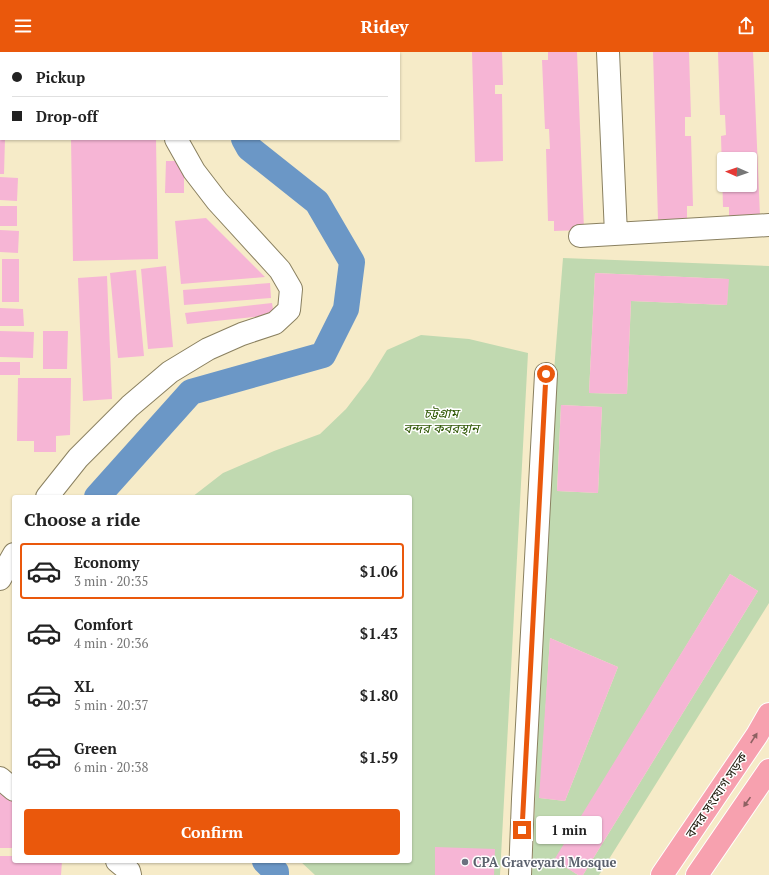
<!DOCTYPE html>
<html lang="en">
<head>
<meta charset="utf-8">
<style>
  body { margin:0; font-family:"PT Serif","Noto Sans Bengali",serif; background:#f2f2f2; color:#222; height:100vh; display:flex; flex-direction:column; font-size:15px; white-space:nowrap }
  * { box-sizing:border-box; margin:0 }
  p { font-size:13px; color:#767676 }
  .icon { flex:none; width:22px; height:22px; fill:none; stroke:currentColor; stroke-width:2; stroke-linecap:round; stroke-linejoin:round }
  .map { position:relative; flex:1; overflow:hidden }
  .details { position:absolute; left:12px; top:443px; width:400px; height:368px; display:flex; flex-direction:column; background:#fff; border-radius:4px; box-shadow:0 1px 3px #0004 }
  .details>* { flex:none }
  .banner { position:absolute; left:0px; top:0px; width:400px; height:88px; box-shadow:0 1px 3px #0004; display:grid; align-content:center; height:88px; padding:0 12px; background:#fff }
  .needle { width:26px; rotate:272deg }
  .tools { position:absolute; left:717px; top:100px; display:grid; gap:8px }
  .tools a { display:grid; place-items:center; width:40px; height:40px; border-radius:4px; background:#fff; box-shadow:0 1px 3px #0004; font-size:20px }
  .end { position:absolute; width:18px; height:18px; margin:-9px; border:5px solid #ea580c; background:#fff; box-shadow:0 0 0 2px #fff }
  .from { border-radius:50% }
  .bubble { position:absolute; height:28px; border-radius:4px; background:#fff; box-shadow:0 1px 3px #0004; font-size:13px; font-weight:600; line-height:28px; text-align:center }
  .banner b { display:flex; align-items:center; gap:14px; height:38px; font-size:15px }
  .banner b+b { border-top:1px solid #e0e0e0 }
  .banner i { width:10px; height:10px; background:#222 }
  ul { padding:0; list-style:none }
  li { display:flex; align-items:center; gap:12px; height:56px; margin:0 8px 6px; padding:0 4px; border:2px solid transparent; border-radius:4px }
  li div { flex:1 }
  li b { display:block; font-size:15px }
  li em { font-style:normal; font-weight:600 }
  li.active { border-color:#ea580c }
  li>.icon { width:36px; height:36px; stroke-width:1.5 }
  h2 { padding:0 12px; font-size:18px; line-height:48px }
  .cta { display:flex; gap:8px; margin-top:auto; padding:8px 12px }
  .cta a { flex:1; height:46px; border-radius:4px; background:#ea580c; color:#fff; font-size:16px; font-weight:600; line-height:46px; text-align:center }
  header { display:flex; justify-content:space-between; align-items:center; height:52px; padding:0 12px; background:#ea580c; color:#fff; font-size:18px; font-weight:600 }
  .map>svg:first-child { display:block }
  .green { fill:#c0d9b0; fill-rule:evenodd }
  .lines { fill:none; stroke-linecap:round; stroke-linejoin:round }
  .canal { stroke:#6b97c6; stroke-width:26 }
  .building { fill:#f6b5d5; fill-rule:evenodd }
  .minor-casing { stroke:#8a8060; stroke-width:24 }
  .highway-casing { stroke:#fff; stroke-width:24 }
  .minor { stroke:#fff; stroke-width:22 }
  .highway { stroke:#f7a1af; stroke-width:22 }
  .oneway { fill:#8e6162 }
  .route { stroke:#ea580c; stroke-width:5 }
  .worship-dot { fill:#6b7280; stroke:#fff; stroke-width:1.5 }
  .labels { text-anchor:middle; stroke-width:3; stroke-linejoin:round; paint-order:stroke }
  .park-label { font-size:13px; font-style:italic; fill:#2f5704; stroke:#fff }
  .street-label { font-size:13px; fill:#252114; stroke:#fff }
  .worship-label { font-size:13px; font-weight:bold; fill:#5b616d; stroke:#fff; text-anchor:start }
</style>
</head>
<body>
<header><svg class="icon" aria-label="menu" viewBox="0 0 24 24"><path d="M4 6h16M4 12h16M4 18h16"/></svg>Ridey<svg class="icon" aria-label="share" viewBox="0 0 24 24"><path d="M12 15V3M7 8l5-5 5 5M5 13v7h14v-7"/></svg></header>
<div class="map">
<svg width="769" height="823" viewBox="0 0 769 823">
  <rect width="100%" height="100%" fill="#f6ebc8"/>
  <!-- green -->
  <path class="green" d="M 563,206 L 769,214 L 769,551 L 599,823 L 583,823 L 758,539 L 730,522 L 555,808 L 578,823 L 532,823 L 552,344 ZM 595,221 L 728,227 L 727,253 L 631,249 L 627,342 L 589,341 ZM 561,353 L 602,355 L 598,441 L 557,439 ZM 550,586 L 618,615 L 565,749 L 540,746 Z
    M 421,283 L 469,287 L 528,301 L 500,823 L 315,823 L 300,809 L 410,809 L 410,445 L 192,445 L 223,421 L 274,399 L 320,382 L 346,357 L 369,327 L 387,298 Z"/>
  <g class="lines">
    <!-- canal -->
    <path class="canal" d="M 206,1 L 206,0
      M 97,445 L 191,340 L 323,303 L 346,257 L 352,210 L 317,150 L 249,96 L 244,87
      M 265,809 L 276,820 L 276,823"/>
  </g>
  <!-- building -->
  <path class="building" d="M 472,0 L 502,0 L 503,33 L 495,33 L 495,42 L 502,42 L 503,109 L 475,110 Z
    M 548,0 L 577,0 L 584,178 L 554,179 L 554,169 L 548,169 L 546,97 L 550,97 L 549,77 L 545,77 L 542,8 L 548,8 Z
    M 653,0 L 689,0 L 691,65 L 685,65 L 685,84 L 691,84 L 693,154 L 687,154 L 687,167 L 658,168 Z
    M 718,0 L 753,0 L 760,164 L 729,165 L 729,155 L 723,155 L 721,84 L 726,83 L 725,63 L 720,63 ZM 724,107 L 750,107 L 750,133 L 724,133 Z
    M 0,87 L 5,87 L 4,122 L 0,122 Z
    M 71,87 L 156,87 L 158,207 L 73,209 Z
    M 166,109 L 184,109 L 184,141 L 165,141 Z
    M 0,125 L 18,126 L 17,149 L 0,148 Z
    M 0,154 L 17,154 L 17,174 L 0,174 Z
    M 206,166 L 265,225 L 181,232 L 175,169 Z
    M 0,178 L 19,179 L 18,201 L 0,200 Z
    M 2,207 L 19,207 L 19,250 L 2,250 Z
    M 166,214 L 173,295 L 148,297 L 141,217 Z
    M 136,218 L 144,304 L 118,306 L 110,221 Z
    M 595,221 L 729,227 L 727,253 L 631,249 L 627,342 L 589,341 Z
    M 107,224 L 112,347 L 83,349 L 78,226 Z
    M 270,231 L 271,246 L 184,253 L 183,238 Z
    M 272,251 L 274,263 L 187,272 L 185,261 Z
    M 0,256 L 23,257 L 24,274 L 0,274 Z
    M 0,279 L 34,280 L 33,306 L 0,305 Z
    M 43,279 L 68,279 L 67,317 L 43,317 Z
    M 0,310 L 20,310 L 20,323 L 0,323 Z
    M 18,326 L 71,326 L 70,383 L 56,384 L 56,400 L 34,400 L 34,389 L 17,389 Z
    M 561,353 L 602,355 L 598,441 L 557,439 Z
    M 730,522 L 758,539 L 583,823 L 578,823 L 554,808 Z
    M 550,586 L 618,615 L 565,749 L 539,746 Z
    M 0,735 L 14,744 L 14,796 L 0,796 Z
    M 435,795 L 495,797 L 494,823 L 435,823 Z
    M 0,804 L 14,804 L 14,809 L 62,809 L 61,823 L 0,823 Z"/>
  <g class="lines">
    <!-- minor casing -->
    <g class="minor-casing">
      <path id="minor" d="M 608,0 L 616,182
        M 164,1 L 164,0
        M 580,184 L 769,173
        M 47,445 L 78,406 L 130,354 L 170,320 L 208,297 L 242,282 L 275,271 L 289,258 L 291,237 L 280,218 L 217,149 L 194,119 L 176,87
        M 0,527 L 14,502
        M 0,726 L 14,738
        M 117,809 L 129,819 L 130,823
        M 520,823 L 523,747 L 546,322"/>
    </g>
    <!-- highway casing -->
    <g class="highway-casing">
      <path id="highway" d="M 662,823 L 757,683 L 769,662
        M 697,823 L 769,718"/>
    </g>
    <!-- minor -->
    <use href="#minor" class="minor"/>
    <!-- highway -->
    <use href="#highway" class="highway"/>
  </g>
  <!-- one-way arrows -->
  <defs><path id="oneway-solid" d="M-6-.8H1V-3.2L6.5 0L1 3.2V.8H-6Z"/></defs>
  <g class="oneway">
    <use href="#oneway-solid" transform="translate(754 686) rotate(-57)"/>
    <use href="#oneway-solid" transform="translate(747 750) rotate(125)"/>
  </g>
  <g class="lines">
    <!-- route -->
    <path class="route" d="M 522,778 L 546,322"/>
  </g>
  <!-- markers -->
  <circle class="worship-dot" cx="465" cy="810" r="4"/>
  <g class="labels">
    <!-- park labels -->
    <g class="park-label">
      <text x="441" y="366">চট্টগ্রাম<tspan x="441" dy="15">বন্দর কবরস্থান</tspan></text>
    </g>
    <!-- street labels -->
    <g class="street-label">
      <text transform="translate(716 743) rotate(-56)" y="5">বন্দর সংযোগ সড়ক</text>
    </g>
    <!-- worship labels -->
    <g class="worship-label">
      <text x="473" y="815">CPA Graveyard Mosque</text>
    </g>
  </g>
</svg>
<div class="tools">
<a><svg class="needle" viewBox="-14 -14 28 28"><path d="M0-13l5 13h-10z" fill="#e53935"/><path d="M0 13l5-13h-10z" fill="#767676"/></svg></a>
</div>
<i class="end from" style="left:546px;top:322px"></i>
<i class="end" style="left:522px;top:778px"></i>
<div class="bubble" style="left:536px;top:764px;width:66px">1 min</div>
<div class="banner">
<b><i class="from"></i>Pickup</b>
<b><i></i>Drop-off</b>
</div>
<section class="details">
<h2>Choose a ride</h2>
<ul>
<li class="active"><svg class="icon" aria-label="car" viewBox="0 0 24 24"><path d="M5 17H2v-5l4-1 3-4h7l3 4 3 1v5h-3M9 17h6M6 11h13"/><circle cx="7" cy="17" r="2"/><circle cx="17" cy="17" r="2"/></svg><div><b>Economy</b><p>3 min · 20:35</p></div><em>$1.06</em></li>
<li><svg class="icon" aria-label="car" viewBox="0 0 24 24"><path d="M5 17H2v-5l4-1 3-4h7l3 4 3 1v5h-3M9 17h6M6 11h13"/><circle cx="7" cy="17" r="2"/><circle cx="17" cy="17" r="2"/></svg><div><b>Comfort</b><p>4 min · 20:36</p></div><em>$1.43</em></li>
<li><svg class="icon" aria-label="car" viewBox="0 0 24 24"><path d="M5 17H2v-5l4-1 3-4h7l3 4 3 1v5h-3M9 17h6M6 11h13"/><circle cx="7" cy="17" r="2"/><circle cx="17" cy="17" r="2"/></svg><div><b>XL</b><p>5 min · 20:37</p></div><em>$1.80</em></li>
<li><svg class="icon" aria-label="car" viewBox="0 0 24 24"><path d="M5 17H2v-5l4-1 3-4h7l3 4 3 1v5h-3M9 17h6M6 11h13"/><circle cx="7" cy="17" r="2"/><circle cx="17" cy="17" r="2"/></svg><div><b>Green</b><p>6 min · 20:38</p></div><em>$1.59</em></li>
</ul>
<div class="cta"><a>Confirm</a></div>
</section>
</div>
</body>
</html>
